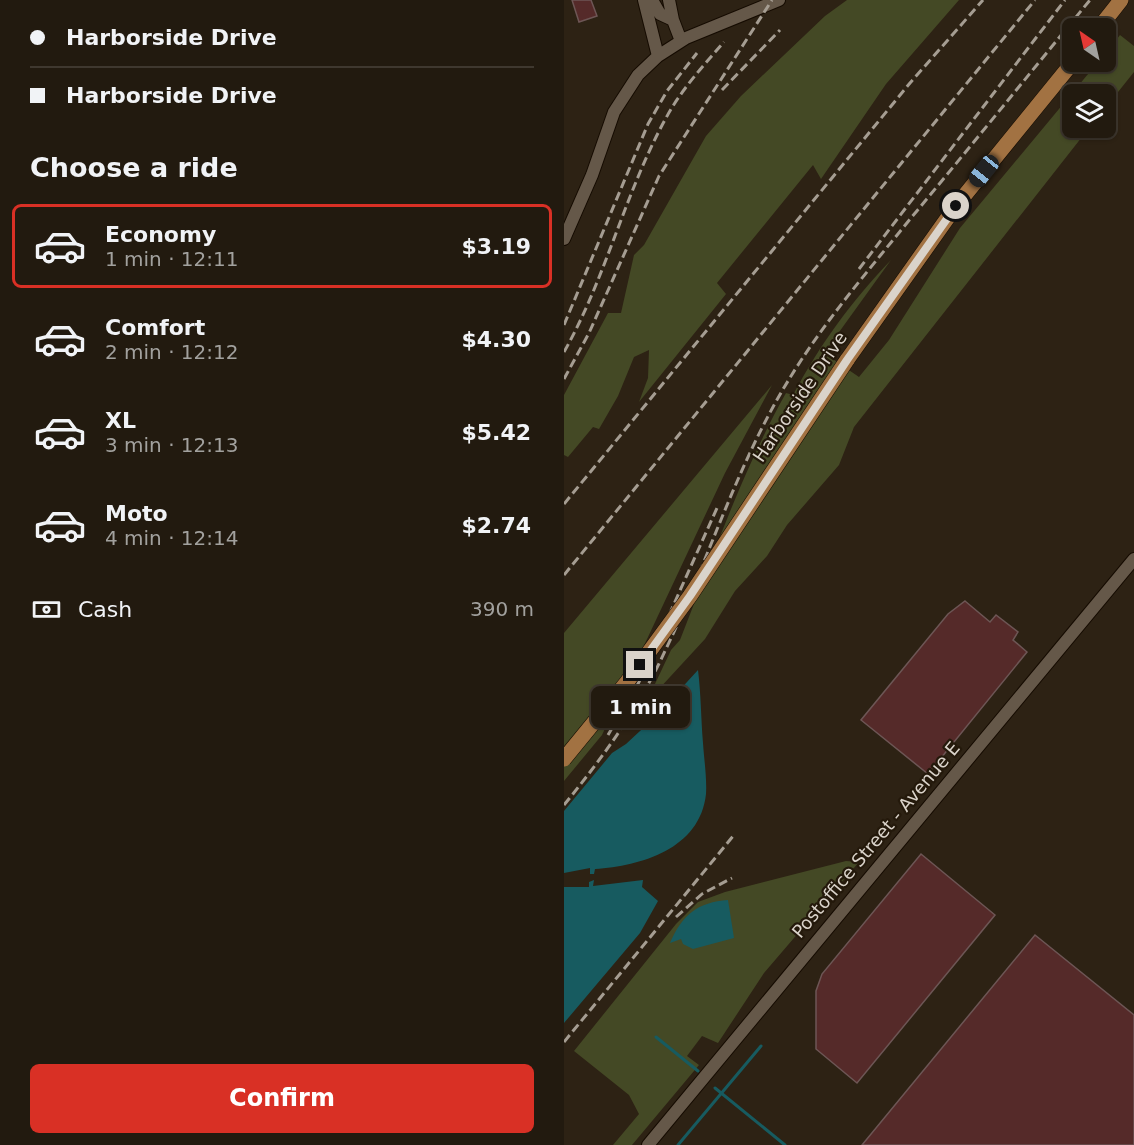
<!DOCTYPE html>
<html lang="en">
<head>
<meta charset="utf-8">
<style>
  body { margin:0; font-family:"DejaVu Sans",sans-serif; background:#2e271d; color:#f1f3f6; height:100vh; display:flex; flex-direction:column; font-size:22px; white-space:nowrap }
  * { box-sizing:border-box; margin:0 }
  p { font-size:20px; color:#a2a19e }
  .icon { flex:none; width:33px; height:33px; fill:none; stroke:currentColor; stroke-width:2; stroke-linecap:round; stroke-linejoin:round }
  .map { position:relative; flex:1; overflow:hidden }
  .sheet { display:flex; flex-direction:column; background:#221a0f; width:564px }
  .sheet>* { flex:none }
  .banner { display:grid; align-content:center; height:132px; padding:0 30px; background:#221a0f }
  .needle { width:39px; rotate:326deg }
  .controls { position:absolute; left:498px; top:18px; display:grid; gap:12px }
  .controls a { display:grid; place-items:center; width:54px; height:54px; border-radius:9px; background:#221a0f; box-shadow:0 2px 4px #0004,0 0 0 2px #3f382f; font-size:30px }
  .end { position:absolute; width:27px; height:27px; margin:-14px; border:8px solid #dad3ca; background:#111; box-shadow:0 0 0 3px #111 }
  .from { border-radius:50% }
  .bubble { position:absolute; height:42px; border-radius:9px; background:#221a0f; box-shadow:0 2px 4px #0004,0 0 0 2px #3f382f; font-size:20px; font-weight:800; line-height:42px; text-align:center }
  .car { position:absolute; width:18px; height:36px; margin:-18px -9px; border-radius:8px; box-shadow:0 0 4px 2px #0007; background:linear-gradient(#222 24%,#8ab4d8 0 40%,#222 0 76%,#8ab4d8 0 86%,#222 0) }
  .banner b { display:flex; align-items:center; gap:21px; height:57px; font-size:22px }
  .banner b+b { border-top:2px solid #3f382f }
  .banner i { width:15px; height:15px; background:#f1f3f6 }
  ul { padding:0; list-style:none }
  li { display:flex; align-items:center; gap:18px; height:84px; margin:0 12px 9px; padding:0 18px; border:3px solid transparent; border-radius:9px }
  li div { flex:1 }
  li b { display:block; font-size:22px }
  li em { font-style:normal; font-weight:800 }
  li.selected { border-color:#d93025 }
  li>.icon { width:54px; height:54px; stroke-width:1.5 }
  h2 { padding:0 30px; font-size:27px; line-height:72px }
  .pay { display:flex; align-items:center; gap:15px; height:66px; padding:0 30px; font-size:22px }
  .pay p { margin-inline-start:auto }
  .cta { display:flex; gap:12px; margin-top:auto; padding:12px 30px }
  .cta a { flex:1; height:69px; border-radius:9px; background:#d93025; color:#fff; font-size:24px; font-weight:800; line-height:69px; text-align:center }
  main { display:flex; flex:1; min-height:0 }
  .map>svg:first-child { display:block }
  .green { fill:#444925 }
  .water { fill:#175b60 }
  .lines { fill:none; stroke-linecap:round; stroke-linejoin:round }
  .stream { stroke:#175b60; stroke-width:3 }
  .building { fill:#552a29; stroke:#6d5655; stroke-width:1.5 }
  .minor-casing { stroke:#150b01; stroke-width:14 }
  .major-casing { stroke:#150b01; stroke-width:16 }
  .minor { stroke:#655849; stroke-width:12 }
  .major { stroke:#a27242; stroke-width:15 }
  .rail { stroke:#a59d92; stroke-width:3; stroke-dasharray:9 4.5; stroke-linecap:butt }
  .major-bridge-casing { stroke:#150b01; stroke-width:16; stroke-linecap:butt }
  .major-bridge { stroke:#a27242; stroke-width:15 }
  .route { stroke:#dad3ca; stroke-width:8 }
  .labels { text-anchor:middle; stroke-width:4.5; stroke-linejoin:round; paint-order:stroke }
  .street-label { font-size:18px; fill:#dad3ca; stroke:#24190b }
</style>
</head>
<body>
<main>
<section class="sheet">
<div class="banner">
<b><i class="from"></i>Harborside Drive</b>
<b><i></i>Harborside Drive</b>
</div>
<h2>Choose a ride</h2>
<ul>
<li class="selected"><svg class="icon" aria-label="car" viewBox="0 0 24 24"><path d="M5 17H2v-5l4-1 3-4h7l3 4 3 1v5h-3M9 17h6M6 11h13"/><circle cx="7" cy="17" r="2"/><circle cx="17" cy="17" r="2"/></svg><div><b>Economy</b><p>1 min · 12:11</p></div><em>$3.19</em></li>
<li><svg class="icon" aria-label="car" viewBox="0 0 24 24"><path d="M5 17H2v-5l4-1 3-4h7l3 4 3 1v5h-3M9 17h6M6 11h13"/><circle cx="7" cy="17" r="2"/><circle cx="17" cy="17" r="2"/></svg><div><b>Comfort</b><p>2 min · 12:12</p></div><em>$4.30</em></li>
<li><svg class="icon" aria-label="car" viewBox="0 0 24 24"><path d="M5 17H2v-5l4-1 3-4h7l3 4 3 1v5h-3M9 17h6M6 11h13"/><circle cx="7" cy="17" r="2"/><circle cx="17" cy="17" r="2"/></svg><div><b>XL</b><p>3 min · 12:13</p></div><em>$5.42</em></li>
<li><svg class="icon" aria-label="car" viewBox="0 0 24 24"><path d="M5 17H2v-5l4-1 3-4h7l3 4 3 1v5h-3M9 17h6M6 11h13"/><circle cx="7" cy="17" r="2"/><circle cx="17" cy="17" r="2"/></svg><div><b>Moto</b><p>4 min · 12:14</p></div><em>$2.74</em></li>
</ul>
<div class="pay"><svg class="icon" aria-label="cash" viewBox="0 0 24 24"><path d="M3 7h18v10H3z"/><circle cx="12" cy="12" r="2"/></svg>Cash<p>390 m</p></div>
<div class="cta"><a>Confirm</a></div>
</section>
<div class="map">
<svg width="570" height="1145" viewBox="0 0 570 1145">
  <rect width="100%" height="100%" fill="#2d2214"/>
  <!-- green -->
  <path class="green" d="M 283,0 L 395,0 L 322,84 L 257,179 L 249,165 L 153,283 L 162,294 L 75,402 L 84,378 L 85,350 L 70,357 L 54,396 L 35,429 L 29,427 L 4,457 L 0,455 L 0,395 L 44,313 L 57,313 L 70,255 L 80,245 L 142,136 L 177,96 L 261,16 Z
    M 556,35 L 570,46 L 570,72 L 542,107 L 542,94 L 508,94 L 508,128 L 525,128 L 290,427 L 275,465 L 223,525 L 203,556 L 171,591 L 141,639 L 82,703 L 107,650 L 116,640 C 149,556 178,471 222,393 L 229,395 C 257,343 286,303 327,260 L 260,353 L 295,377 L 325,340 L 396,228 L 534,62 L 542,62 L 542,53 Z
    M 208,385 L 161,473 L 38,735 L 0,781 L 0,633 Z
    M 282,861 L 295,862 L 200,973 L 154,1043 L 138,1036 L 123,1056 L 135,1065 L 68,1145 L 49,1145 L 75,1114 L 65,1095 L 10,1051 L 112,924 L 134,902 L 161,892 Z"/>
  <!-- water -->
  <path class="water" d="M 134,670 C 137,694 137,719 139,743 C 140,759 143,778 142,794 C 136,849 77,866 31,869 L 30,874 L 26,874 L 26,868 L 0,873 L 0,811 L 48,753 L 62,744 L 90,718 Z
    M 30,880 L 29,886 L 79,880 L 78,887 L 94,901 L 76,933 L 0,1023 L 0,887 L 25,887 L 25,882 Z
    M 164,900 L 170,938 L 129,949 L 119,944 L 117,939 L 106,943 C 118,915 134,902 164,900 Z"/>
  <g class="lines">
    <!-- stream -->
    <path class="stream" d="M 92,1037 L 134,1071
      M 151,1088 L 221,1145
      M 114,1145 L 197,1046"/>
  </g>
  <!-- building -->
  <path class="building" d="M 8,0 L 27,0 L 33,16 L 15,22 Z
    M 401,601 L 426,622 L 432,615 L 454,632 L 449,640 L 463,652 L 364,774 L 297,720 L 384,614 Z
    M 357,854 L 431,915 L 293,1083 L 252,1049 L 252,991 L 258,974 Z
    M 471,935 L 570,1015 L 570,1145 L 298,1145 Z"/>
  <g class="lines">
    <!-- minor casing -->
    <g class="minor-casing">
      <path id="minor" d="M 80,0 L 94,56
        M 88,0 L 96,14 L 109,20
        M 105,0 L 109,20 L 117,41
        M 0,239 L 28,175 L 50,112 L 74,75 L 94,56 L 122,38 L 215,0
        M 84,1145 L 570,559"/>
    </g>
    <!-- major casing -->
    <g class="major-casing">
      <path id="major" d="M 535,28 L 557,0
        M 283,360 L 392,206 L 509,62"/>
    </g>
    <!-- minor -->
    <use href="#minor" class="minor"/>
    <!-- major -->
    <use href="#major" class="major"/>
    <!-- rail -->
    <path class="rail" d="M 158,90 L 216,30
      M 295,269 L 501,0
      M 0,325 L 84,124 L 103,91 L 133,53
      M 0,352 C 42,278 61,192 102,118 C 117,90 139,66 160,42
      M 0,379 L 25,333 L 95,176 L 208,0
      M 0,504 L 346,83 L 419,0
      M 0,575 L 471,0
      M 44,735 L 75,682 L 153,508
      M 0,805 C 39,757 75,708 101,651 C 144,562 172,466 224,381 C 259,323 304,271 347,218 C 407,146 466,73 526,0
      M 112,917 L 138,894 L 168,878
      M 0,1042 L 170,835"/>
    <!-- major-bridge casing -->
    <g class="major-bridge-casing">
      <path id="major-bridge" d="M 0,759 L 63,682 L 126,596 L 283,360"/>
    </g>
    <!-- major-bridge -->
    <use href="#major-bridge" class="major-bridge"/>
  </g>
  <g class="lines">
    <!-- route -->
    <path class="route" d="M 76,665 L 126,596 L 283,360 L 392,206"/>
  </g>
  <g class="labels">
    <!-- street labels -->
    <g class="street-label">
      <text transform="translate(236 397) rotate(-56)" y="6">Harborside Drive</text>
      <text transform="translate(312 840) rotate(-50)" y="6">Postoffice Street - Avenue E</text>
    </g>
  </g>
</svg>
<div class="controls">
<a><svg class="needle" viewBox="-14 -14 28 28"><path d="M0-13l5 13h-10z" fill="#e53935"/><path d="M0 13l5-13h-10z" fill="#a2a19e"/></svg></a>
<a><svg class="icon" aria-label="layers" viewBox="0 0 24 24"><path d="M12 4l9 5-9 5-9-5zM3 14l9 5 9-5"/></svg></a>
</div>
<i class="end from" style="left:392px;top:206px"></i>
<i class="end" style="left:76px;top:665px"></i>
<div class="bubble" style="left:27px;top:686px;width:99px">1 min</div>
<i class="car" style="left:420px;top:171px;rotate:219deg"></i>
</div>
</main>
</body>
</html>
